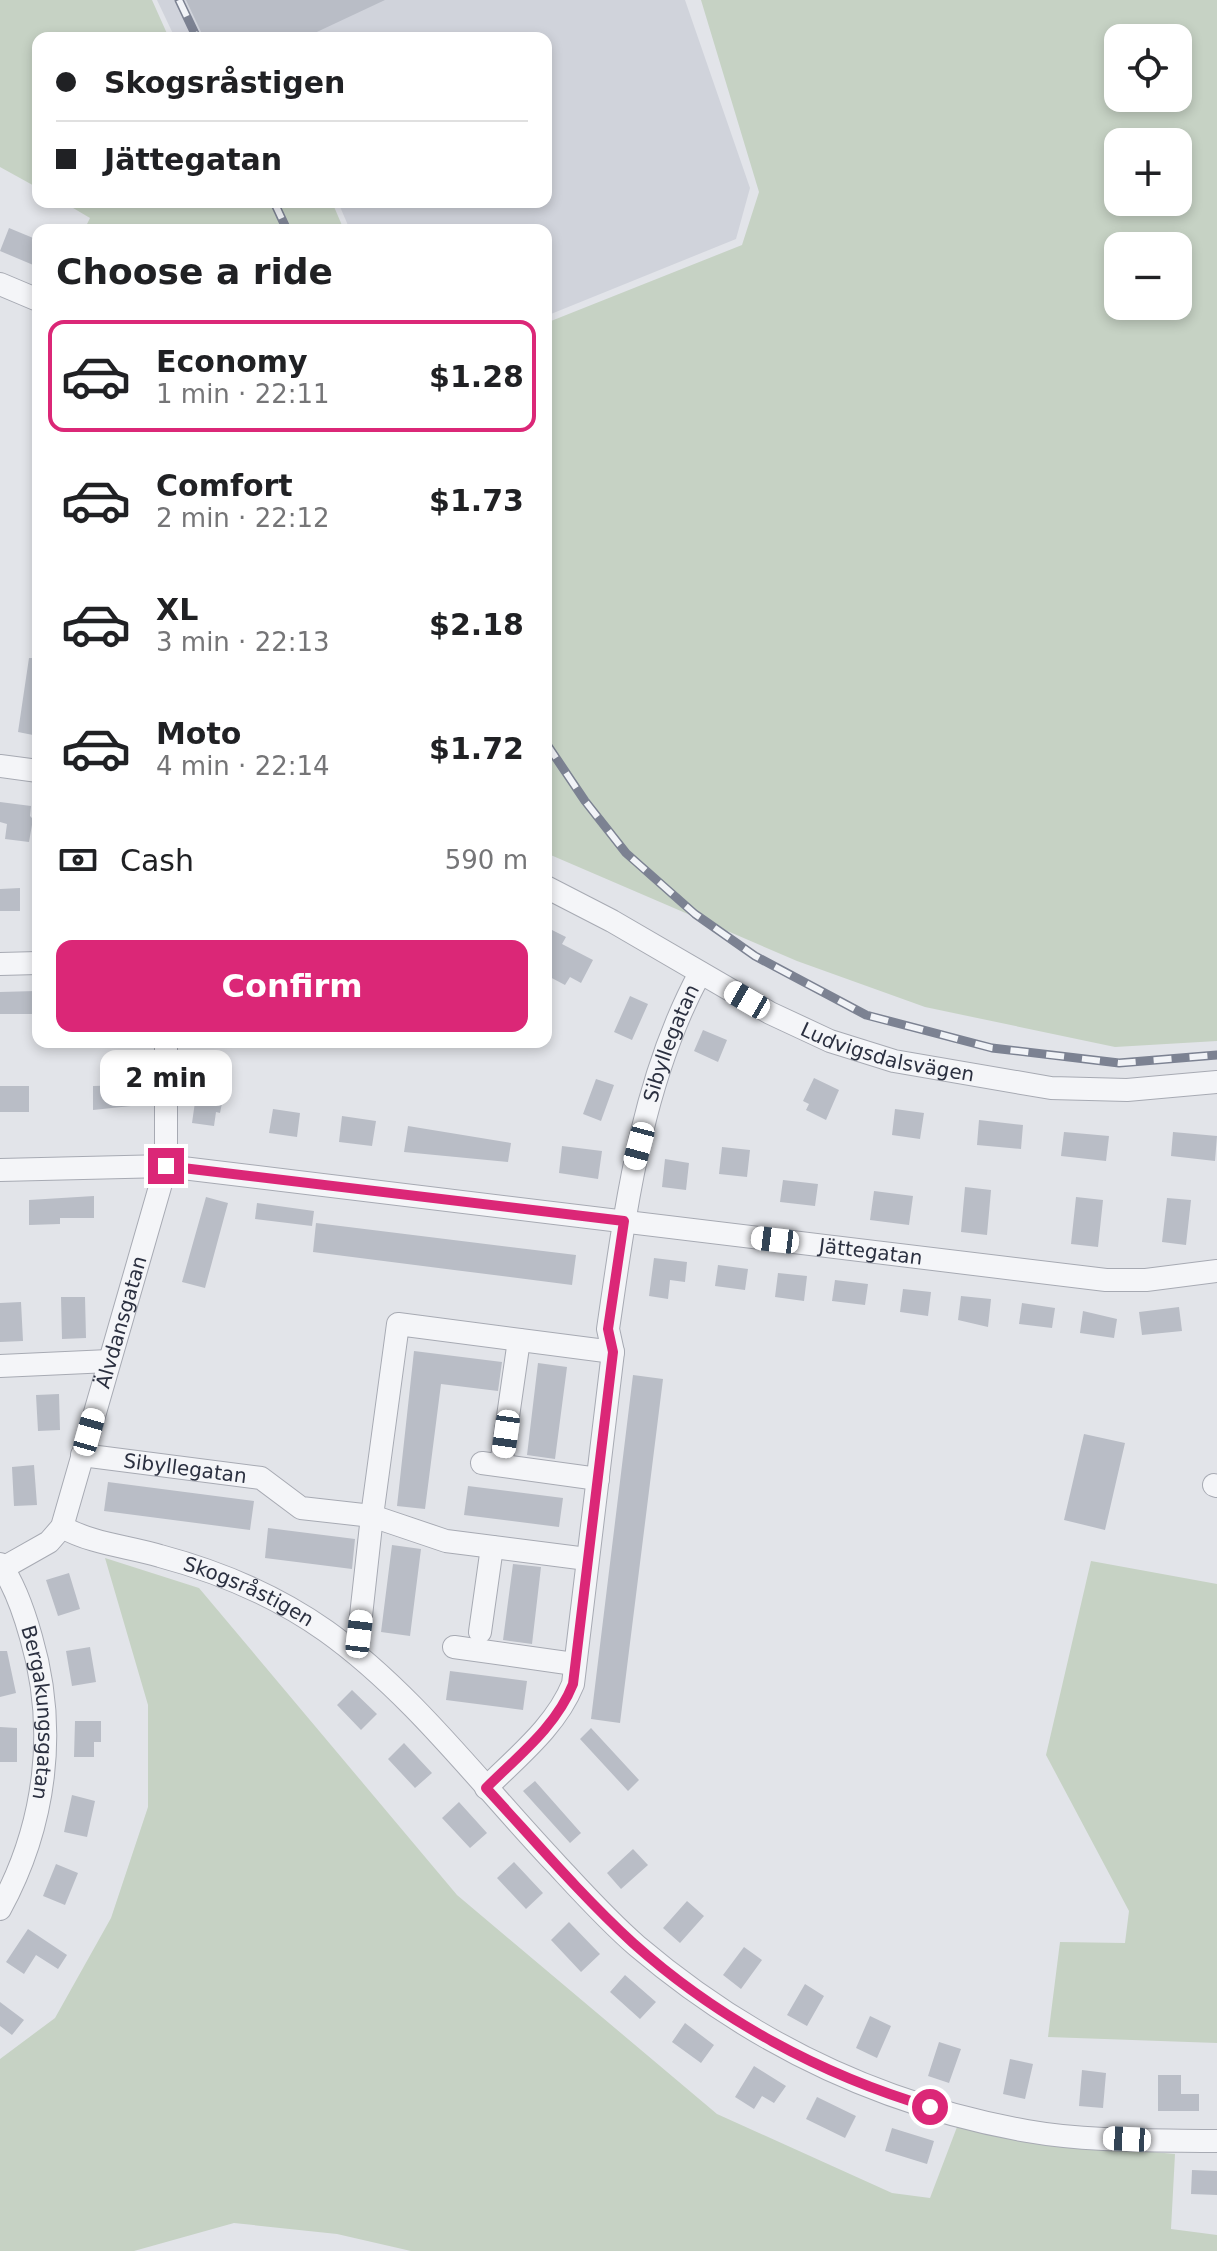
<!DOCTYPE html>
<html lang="en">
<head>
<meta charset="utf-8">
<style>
  body { margin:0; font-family:"DejaVu Sans",sans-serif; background:#f6f6f6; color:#202124; height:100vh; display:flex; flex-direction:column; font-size:30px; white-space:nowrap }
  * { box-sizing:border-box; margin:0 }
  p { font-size:26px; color:#757577 }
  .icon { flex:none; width:44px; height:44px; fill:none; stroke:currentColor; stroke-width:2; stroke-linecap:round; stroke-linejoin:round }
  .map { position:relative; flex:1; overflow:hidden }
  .details { position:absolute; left:32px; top:224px; width:520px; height:824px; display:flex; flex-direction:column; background:#fff; border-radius:16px; box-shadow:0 4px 12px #0003 }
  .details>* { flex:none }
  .banner { position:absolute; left:32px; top:32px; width:520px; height:176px; border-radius:16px; box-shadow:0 4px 12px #0003; display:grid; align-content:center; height:176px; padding:0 24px; background:#fff }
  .tools { position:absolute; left:1104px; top:24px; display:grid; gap:16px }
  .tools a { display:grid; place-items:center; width:88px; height:88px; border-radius:16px; background:#fff; box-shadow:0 4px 12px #0003; font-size:40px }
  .end { position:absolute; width:36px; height:36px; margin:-18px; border:10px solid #db2777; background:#fff; box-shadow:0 0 0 4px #fff }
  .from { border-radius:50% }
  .bubble { position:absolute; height:56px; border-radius:16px; background:#fff; box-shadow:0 4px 12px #0003; font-size:26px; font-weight:700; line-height:56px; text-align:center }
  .car { position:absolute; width:24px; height:48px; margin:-24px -12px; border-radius:10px; box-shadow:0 0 6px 2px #0007; background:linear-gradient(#fff 24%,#345 0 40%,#fff 0 76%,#345 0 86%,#fff 0) }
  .banner b { display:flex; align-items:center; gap:28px; height:76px; font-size:30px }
  .banner b+b { border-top:2px solid #e0e0e0 }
  .banner i { width:20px; height:20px; background:#202124 }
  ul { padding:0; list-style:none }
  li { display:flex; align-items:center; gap:24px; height:112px; margin:0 16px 12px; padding:0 8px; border:4px solid transparent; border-radius:16px }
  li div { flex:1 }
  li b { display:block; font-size:30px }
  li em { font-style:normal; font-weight:700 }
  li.selected { border-color:#db2777 }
  li>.icon { width:72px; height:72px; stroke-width:1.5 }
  h2 { padding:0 24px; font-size:36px; line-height:96px }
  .pay { display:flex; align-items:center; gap:20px; height:88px; padding:0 24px; font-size:30px }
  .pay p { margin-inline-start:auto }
  .action { display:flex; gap:16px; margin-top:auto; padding:16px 24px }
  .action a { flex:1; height:92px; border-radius:16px; background:#db2777; color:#fff; font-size:32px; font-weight:700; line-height:92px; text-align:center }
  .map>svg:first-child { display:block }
  .built { fill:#d0d3db }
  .green { fill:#c6d2c4; fill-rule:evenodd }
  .building { fill:#b9bdc6 }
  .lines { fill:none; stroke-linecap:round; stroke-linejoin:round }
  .minor-casing { stroke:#a7aab3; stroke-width:24 }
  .minor { stroke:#f4f5f8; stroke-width:22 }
  .rail-casing { stroke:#7c8292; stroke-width:9 }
  .rail { stroke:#f1f3f7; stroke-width:6; stroke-dasharray:18; stroke-linecap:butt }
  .route { stroke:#db2777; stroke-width:10 }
  .labels { text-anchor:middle; stroke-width:6; stroke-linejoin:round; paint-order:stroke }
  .street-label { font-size:20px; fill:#2b3040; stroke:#f1f3f7 }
</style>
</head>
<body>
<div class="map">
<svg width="1217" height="2251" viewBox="0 0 1217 2251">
  <rect width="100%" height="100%" fill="#e2e4e9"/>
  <!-- built -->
  <path class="built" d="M 157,0 L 685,0 L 750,188 L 736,239 L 546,316 L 546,230 L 350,230 L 338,202 L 546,202 L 546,38 L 175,38 Z"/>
  <!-- green -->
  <path class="green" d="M 0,0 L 152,0 L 169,38 L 38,38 L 38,188 L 0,167 Z
    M 701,0 L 1217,0 L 1217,1041 L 1115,1047 L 925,1007 L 797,961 L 546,853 L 546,323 L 742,245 L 759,192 ZM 1118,38 L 1178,38 L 1178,98 L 1118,98 ZM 1178,142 L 1178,202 L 1118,202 L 1118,142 ZM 1118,246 L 1178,246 L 1178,306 L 1118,306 Z
    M 63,202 L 332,202 L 344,230 L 84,230 L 90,218 Z
    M 105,1558 L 199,1588 L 457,1895 L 717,2114 L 892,2193 L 930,2198 L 957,2127 L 1021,2140 L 1175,2154 L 1171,2229 L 1217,2235 L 1217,2251 L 411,2251 L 337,2234 L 234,2223 L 134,2251 L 0,2251 L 0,2059 L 55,2018 L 111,1918 L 148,1807 L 148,1705 Z
    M 1091,1561 L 1217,1584 L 1217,2043 L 1048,2037 L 1060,1942 L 1125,1943 L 1129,1911 L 1046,1755 Z"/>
  <!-- building -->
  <path class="building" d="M 186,0 L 385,0 L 304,38 L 204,38 Z
    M 9,228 L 38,240 L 38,267 L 0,251 Z
    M 29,658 L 38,658 L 38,702 L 33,735 L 18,732 Z
    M 0,802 L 31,806 L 30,816 L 33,819 L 29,842 L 5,839 L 7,824 L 0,822 Z
    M 20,888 L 20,911 L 0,911 L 0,889 Z
    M 546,927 L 566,937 L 562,944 L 593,960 L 581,983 L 570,977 L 565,985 L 546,975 Z
    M 36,991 L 37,1014 L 0,1014 L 0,992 Z
    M 630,996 L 648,1004 L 632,1040 L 614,1032 Z
    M 703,1030 L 727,1040 L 718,1062 L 694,1051 Z
    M 814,1078 L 839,1090 L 826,1120 L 806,1110 L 809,1104 L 803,1101 Z
    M 596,1079 L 614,1085 L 601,1121 L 583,1114 Z
    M 130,1085 L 131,1106 L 93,1110 L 93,1086 Z
    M 0,1086 L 29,1086 L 29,1112 L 0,1112 Z
    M 196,1095 L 223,1098 L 220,1113 L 216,1112 L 214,1126 L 192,1123 Z
    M 273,1109 L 300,1113 L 297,1137 L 269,1133 Z
    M 895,1109 L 924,1113 L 920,1139 L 892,1135 Z
    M 342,1116 L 376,1121 L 372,1146 L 339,1142 Z
    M 979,1120 L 1023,1125 L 1021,1149 L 977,1145 Z
    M 408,1126 L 511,1143 L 508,1162 L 404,1152 Z
    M 1064,1132 L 1109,1136 L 1106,1161 L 1061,1156 Z
    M 1173,1132 L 1217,1136 L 1215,1161 L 1171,1156 Z
    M 562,1146 L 602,1151 L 598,1179 L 559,1173 Z
    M 722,1147 L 750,1150 L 747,1177 L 719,1174 Z
    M 665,1159 L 689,1163 L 686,1190 L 662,1187 Z
    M 783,1180 L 818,1184 L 815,1206 L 780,1202 Z
    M 965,1187 L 991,1190 L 987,1235 L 961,1232 Z
    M 874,1191 L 913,1196 L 909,1225 L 870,1220 Z
    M 94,1196 L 94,1218 L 60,1218 L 60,1224 L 29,1225 L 29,1200 Z
    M 206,1197 L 228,1203 L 205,1288 L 182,1282 Z
    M 1076,1197 L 1103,1200 L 1098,1247 L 1071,1244 Z
    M 1167,1198 L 1191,1200 L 1186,1245 L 1162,1242 Z
    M 257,1203 L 314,1211 L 312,1226 L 255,1219 Z
    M 316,1223 L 576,1255 L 572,1285 L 313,1252 Z
    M 654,1258 L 687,1262 L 685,1282 L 670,1280 L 668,1299 L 649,1296 Z
    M 718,1265 L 748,1269 L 745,1290 L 715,1286 Z
    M 778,1273 L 807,1276 L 804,1301 L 775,1297 Z
    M 835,1280 L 868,1284 L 865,1305 L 832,1301 Z
    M 903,1289 L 931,1292 L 928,1316 L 900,1312 Z
    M 961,1296 L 991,1299 L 988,1327 L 958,1320 Z
    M 61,1297 L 85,1297 L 86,1338 L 62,1339 Z
    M 21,1302 L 23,1341 L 0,1342 L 0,1303 Z
    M 1022,1303 L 1055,1308 L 1052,1328 L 1019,1324 Z
    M 1179,1307 L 1182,1331 L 1142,1335 L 1139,1312 Z
    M 1083,1311 L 1117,1319 L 1114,1338 L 1080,1333 Z
    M 414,1351 L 502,1362 L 498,1391 L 441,1384 L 425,1509 L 397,1506 Z
    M 538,1363 L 567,1367 L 555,1459 L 527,1455 Z
    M 633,1375 L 663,1379 L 620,1723 L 591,1719 Z
    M 59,1394 L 60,1430 L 38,1431 L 36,1395 Z
    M 1084,1434 L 1125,1443 L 1105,1530 L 1064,1520 Z
    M 34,1465 L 37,1505 L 14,1506 L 12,1467 Z
    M 108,1482 L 254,1501 L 250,1530 L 104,1511 Z
    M 468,1486 L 563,1498 L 559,1527 L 464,1515 Z
    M 268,1528 L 355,1539 L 352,1569 L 265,1558 Z
    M 392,1545 L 421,1549 L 410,1636 L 381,1632 Z
    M 513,1564 L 541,1567 L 532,1644 L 503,1640 Z
    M 69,1573 L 80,1609 L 58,1616 L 46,1580 Z
    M 90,1647 L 96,1682 L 72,1686 L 66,1651 Z
    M 0,1651 L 7,1651 L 16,1693 L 0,1697 Z
    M 450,1671 L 527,1681 L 523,1710 L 446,1700 Z
    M 352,1690 L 377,1714 L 361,1730 L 337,1705 Z
    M 75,1721 L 101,1721 L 101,1742 L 94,1742 L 94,1757 L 74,1757 Z
    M 0,1727 L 17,1728 L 17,1762 L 0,1762 Z
    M 591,1728 L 639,1780 L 628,1791 L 580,1739 Z
    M 404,1743 L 432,1773 L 415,1788 L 388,1759 Z
    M 535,1781 L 581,1833 L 570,1843 L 523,1791 Z
    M 72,1795 L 95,1801 L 87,1837 L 64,1832 Z
    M 459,1802 L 487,1833 L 470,1848 L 442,1818 Z
    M 633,1849 L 648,1865 L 621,1889 L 607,1873 Z
    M 514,1862 L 543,1893 L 526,1909 L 497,1878 Z
    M 56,1864 L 78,1873 L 65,1905 L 43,1896 Z
    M 687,1901 L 704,1916 L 680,1943 L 663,1928 Z
    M 569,1922 L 600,1954 L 581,1972 L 551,1940 Z
    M 28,1929 L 67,1955 L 58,1969 L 36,1955 L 24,1974 L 6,1962 Z
    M 744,1947 L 762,1960 L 741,1989 L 723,1975 Z
    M 625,1975 L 656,2002 L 640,2019 L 610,1992 Z
    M 805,1984 L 824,1996 L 807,2026 L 787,2015 Z
    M 0,2002 L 24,2020 L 12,2035 L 0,2026 Z
    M 870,2016 L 891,2026 L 877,2058 L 856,2048 Z
    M 685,2023 L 714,2045 L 701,2063 L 672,2042 Z
    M 939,2042 L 961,2049 L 949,2083 L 928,2076 Z
    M 1010,2059 L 1033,2064 L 1025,2099 L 1003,2094 Z
    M 754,2066 L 786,2086 L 774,2103 L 762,2096 L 754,2109 L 735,2097 Z
    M 1082,2070 L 1106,2073 L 1103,2108 L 1079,2106 Z
    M 1158,2075 L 1181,2075 L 1181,2094 L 1199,2094 L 1199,2111 L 1158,2111 Z
    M 817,2097 L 856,2116 L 845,2138 L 806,2119 Z
    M 892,2128 L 934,2141 L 927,2164 L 885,2151 Z
    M 1192,2170 L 1217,2171 L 1217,2195 L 1191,2194 Z"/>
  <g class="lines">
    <!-- minor casing -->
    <g class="minor-casing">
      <g id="minor">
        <path d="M 0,284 L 38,300"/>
        <path d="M 0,766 L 38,771"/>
        <path id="s1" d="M 546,887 L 612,921 L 770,1013 L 830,1041 L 894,1061 L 1051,1088 L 1127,1090 L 1217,1082"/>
        <path d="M 0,964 L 38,963"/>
        <path id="s2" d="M 0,1170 L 166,1166 L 1106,1280 L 1146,1280 L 1217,1271"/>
        <path d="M 0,1366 L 109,1361"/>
        <path id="s3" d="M 82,1455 L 261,1478 L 301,1508 L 372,1516 L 359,1634"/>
        <path d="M 482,1463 L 598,1479"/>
        <path d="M 501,1465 L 519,1340"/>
        <path d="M 1214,1485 L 1217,1486"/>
        <path id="s4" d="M 62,1527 C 93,1544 126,1546 160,1556 C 220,1572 275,1595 326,1631 C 413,1693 482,1786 556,1864 C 582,1892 608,1921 637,1946 C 750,2042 880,2105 1027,2131 C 1089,2142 1154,2140 1217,2141"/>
        <path d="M 587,1559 L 446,1541 L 372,1516 L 398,1324 L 613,1352"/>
        <path id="s5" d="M 0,1564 C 15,1585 24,1612 31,1637 C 58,1729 46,1825 0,1909"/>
        <path id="s6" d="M 3,1568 L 49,1542 L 62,1527 L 166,1166 L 166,1042"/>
        <path d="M 480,1632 L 492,1547"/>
        <path d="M 454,1647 L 574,1664"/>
        <path id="s7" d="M 486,1788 C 518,1756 556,1726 573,1684 L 613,1352 L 608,1329 C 626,1207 641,1082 700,973"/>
      </g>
    </g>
    <!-- minor -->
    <use href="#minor" class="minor"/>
    <!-- rail casing -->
    <g class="rail-casing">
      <path id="rail" d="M 179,0 L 197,38
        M 274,202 L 287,230
        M 546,743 L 585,801 L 626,853 L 695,914 L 755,956 L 866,1015 L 992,1048 L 1119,1063 L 1217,1055"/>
    </g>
    <!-- rail -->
    <use href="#rail" class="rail"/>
  </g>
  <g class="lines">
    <!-- route -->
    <path class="route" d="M 166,1166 L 624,1221 L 608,1329 L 613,1352 L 573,1684 C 556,1727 518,1756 486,1788 C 534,1840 581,1895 633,1943 C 718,2019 821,2075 930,2107"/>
  </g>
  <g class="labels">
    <!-- street labels -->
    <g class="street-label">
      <text dy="7" stroke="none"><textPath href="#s7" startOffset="788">Sibyllegatan</textPath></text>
      <text dy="7" stroke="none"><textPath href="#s1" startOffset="382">Ludvigsdalsvägen</textPath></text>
      <text dy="7" stroke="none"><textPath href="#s2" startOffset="876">Jättegatan</textPath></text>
      <text dy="7" stroke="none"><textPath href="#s6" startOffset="286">Älvdansgatan</textPath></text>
      <text dy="7" stroke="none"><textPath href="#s3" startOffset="104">Sibyllegatan</textPath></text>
      <text dy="7" stroke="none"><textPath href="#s4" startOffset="198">Skogsråstigen</textPath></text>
      <text dy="7" stroke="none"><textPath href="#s5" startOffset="156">Bergakungsgatan</textPath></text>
    </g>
  </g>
</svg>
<div class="tools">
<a><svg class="icon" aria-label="locate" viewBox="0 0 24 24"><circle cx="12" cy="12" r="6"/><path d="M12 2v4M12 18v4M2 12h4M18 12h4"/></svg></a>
<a>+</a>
<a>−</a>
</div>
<i class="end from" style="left:930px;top:2107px"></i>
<i class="end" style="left:166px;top:1166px"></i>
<div class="bubble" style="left:100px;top:1050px;width:132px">2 min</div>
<i class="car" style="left:747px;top:1000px;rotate:300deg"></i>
<i class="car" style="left:639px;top:1146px;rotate:195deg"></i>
<i class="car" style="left:775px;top:1240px;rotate:277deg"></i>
<i class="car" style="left:89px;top:1432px;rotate:16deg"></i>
<i class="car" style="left:506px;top:1434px;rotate:188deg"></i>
<i class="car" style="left:359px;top:1634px;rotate:7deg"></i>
<i class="car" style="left:1127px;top:2139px;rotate:273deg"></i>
<div class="banner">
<b><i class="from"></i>Skogsråstigen</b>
<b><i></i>Jättegatan</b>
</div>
<section class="details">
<h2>Choose a ride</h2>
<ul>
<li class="selected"><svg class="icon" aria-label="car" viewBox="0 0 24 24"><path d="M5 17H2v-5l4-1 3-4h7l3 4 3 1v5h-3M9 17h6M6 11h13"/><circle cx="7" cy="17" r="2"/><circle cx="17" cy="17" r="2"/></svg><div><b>Economy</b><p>1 min · 22:11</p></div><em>$1.28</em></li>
<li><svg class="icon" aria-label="car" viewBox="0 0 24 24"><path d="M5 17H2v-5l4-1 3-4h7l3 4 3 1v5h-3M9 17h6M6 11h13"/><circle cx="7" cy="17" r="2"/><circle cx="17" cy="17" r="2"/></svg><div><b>Comfort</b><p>2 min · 22:12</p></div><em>$1.73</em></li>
<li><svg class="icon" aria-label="car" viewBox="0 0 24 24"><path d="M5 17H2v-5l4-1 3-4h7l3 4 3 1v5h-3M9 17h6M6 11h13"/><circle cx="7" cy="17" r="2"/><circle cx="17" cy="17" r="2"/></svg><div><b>XL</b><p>3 min · 22:13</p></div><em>$2.18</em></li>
<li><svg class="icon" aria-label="car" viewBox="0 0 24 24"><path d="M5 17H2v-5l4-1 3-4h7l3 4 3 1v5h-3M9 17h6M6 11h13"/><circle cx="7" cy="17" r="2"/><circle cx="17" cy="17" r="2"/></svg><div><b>Moto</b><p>4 min · 22:14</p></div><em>$1.72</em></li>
</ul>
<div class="pay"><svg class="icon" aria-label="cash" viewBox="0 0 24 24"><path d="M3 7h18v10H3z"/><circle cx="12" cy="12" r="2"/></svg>Cash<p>590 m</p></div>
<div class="action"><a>Confirm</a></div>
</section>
</div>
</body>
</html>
